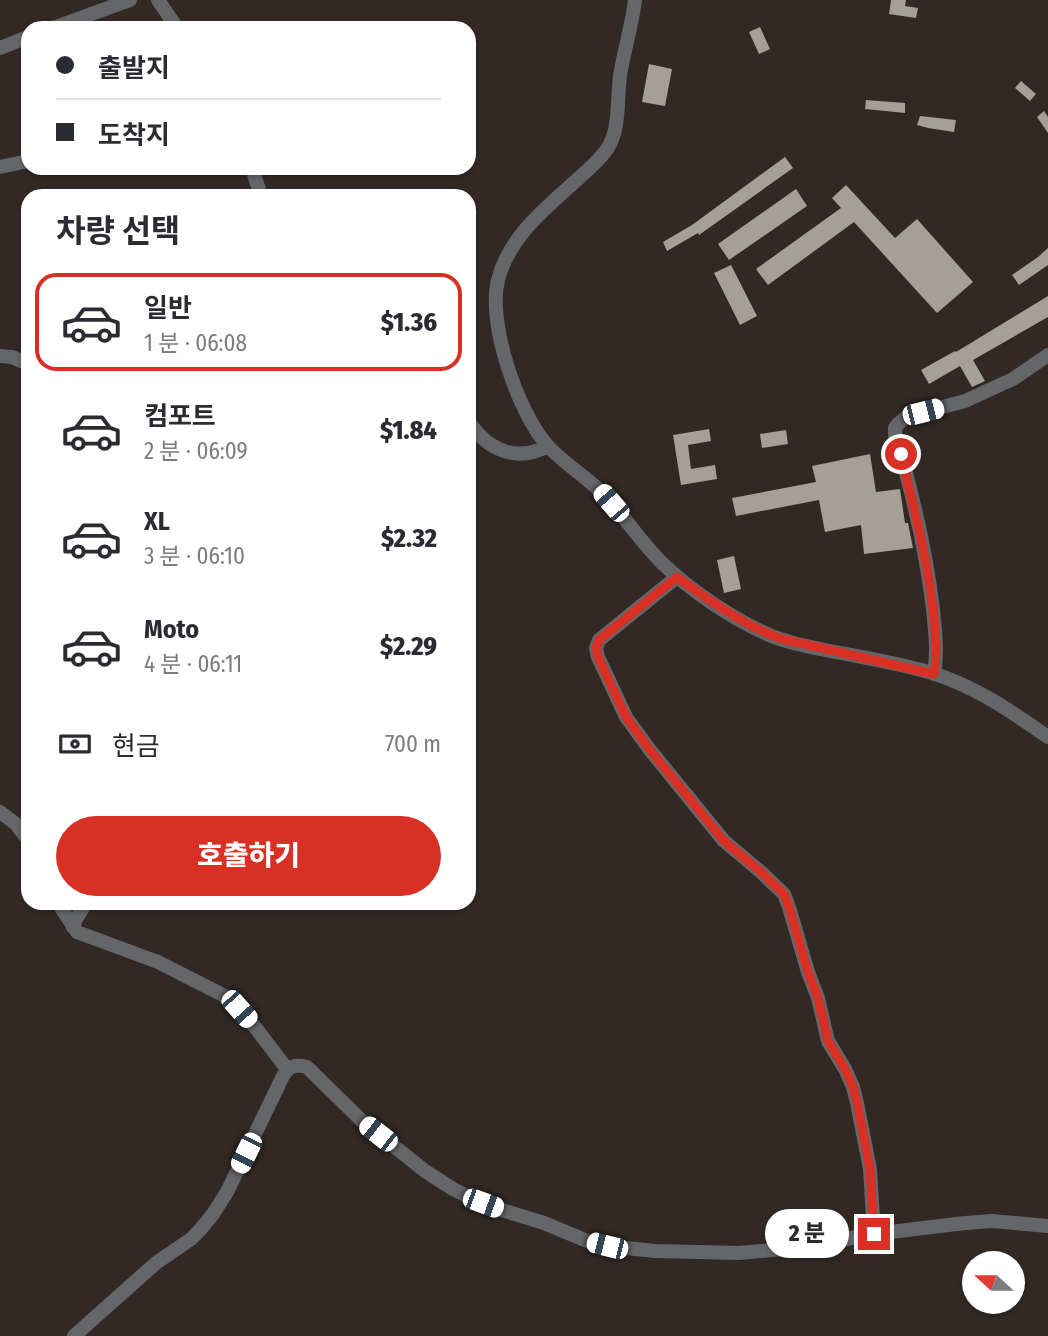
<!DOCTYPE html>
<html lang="ko">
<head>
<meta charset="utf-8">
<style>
  body { margin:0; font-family:"Fira Sans Condensed","Noto Sans KR",sans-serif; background:#f2f2f3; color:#2b2b33; height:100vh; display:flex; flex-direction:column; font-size:26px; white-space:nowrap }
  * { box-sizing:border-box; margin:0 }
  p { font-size:23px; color:#7c7c81 }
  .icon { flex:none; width:38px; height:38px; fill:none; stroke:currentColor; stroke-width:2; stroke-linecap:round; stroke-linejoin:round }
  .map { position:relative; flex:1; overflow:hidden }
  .side { position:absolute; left:21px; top:189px; width:455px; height:721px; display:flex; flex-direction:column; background:#fff; border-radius:21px; box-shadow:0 2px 5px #0004 }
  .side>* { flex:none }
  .banner { position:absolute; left:21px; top:21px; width:455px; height:154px; border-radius:21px; box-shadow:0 2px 5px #0004; display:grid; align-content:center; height:154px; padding:0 35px; background:#fff }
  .needle { width:46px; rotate:291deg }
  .controls { position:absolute; left:962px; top:1251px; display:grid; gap:14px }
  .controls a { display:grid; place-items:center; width:63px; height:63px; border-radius:50%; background:#fff; box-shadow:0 2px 5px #0004; font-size:35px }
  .end { position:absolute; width:32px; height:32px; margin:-16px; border:9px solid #d93025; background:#fff; box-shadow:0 0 0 4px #fff }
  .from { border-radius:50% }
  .bubble { position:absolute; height:49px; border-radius:24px; background:#fff; box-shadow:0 2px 5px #0004; font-size:23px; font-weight:800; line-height:49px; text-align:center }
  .car { position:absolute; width:21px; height:42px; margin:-21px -10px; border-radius:9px; box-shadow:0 0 5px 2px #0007; background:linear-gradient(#fff 24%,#345 0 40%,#fff 0 76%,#345 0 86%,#fff 0) }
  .banner b { display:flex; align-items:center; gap:24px; height:66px; font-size:26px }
  .banner b+b { border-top:2px solid #e1e1e2 }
  .banner i { width:18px; height:18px; background:#2b2b33 }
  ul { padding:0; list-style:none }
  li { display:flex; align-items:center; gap:21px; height:98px; margin:0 14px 10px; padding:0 21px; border:4px solid transparent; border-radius:21px }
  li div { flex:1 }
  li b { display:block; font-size:26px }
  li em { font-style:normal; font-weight:800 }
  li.selected { border-color:#d93025 }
  li>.icon { width:63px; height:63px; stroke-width:1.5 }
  h2 { padding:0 35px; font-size:32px; line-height:84px }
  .pay { display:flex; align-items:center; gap:18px; height:77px; padding:0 35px; font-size:26px }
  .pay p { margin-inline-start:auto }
  .cta { display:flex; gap:14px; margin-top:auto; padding:14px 35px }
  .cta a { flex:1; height:80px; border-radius:42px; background:#d93025; color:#fff; font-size:28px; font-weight:800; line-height:80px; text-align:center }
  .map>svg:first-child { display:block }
  .building { fill:#a69f95 }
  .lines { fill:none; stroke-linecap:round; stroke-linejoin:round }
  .minor { stroke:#64666a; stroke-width:14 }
  .route { stroke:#d93025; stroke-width:9 }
</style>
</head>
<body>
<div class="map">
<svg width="1048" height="1336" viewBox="0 0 1048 1336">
  <rect width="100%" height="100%" fill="#322924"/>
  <!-- building -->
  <path class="building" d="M 891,0 L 906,0 L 905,6 L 918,8 L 916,18 L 889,14 Z
    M 760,27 L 770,49 L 759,54 L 749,32 Z
    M 649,64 L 672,69 L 665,106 L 642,102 Z
    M 1021,81 L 1036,94 L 1030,101 L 1015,88 Z
    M 866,100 L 905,103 L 905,113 L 865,109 Z
    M 1044,111 L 1048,117 L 1048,133 L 1037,117 Z
    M 920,116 L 956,120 L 954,132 L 928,128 L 917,125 Z
    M 785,157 L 793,168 L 699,235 L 698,233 L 667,251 L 663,242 L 692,225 Z
    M 846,185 L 895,238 L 917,219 L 973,282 L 937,313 L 854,222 L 768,285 L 756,269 L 841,208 L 832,198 Z
    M 796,189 L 807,206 L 729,260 L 718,244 Z
    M 1048,248 L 1048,265 L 1019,285 L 1012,275 L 1038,257 Z
    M 731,265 L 757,316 L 740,325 L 714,273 Z
    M 1048,296 L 1048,317 L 973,360 L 985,381 L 972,387 L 960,366 L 929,384 L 921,370 L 955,351 L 956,352 Z
    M 709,429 L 711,441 L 688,445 L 691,469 L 715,465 L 717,479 L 681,485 L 673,435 Z
    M 786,430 L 788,444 L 762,448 L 760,434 Z
    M 870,454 L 876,492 L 900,489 L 905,523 L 908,523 L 913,548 L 864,554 L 861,525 L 825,532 L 819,500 L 736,516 L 732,498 L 816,482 L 812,466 Z
    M 734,556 L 741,589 L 724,593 L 717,560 Z"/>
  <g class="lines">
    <!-- minor -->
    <path class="minor" d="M 158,0 L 177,28
      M 635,0 C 632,26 624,50 620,76 C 617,98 620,126 609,146 C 602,158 589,169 579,178 C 547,207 509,236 498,280 C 487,323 518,412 547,445 C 563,463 584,475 601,492 C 623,514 640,541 662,563 C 690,590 731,618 767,634 C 785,642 805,646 825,650 C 861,657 897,663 932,673 C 975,686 1012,712 1048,737
      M 53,28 L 130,0
      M 0,48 L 28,37
      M 0,167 L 28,161
      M 252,168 L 261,196
      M 0,356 L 12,357 L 28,364
      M 469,422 C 488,450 516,463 548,446
      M 677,577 L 599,640 L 596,648 L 598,657 L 626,717 L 650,750 L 724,841 L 761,872 L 784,894 L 789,907 L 808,972 L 818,998 L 828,1041 L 845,1069 L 853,1087 L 857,1103 L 870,1169 L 874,1234
      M 934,674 C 938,652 935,631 933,609 C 926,550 912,491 895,434 L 895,428 L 898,424 L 906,417 L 965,401 L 1013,379 L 1048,355
      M 0,812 L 16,824 L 28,840
      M 58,903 L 77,932 L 158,962 L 223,995 L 255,1027 L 287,1069
      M 73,927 L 76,919 L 86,903
      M 74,1336 L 156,1263 L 191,1239 L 200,1230 L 213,1214 L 227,1192 L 283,1076 C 289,1066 295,1064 307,1067 L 361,1120 L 425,1171 L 453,1189 L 469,1197 L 502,1210 L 544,1223 L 592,1243 L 607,1246 L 655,1251 L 739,1253 L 795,1248 L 874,1234 L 965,1223 L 992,1221 L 1048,1226"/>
  </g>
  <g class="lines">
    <!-- route -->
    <path class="route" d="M 874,1234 L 870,1169 L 857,1102 L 853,1087 L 845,1069 L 828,1041 L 818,998 L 808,972 L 789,907 L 784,894 L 761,872 L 724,841 L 650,750 L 626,717 L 598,657 L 596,648 L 599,640 L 677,577 C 710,601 743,625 782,639 L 934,674 C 938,652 935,631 933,609 C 927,556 913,506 901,454"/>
  </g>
</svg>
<div class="controls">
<a><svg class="needle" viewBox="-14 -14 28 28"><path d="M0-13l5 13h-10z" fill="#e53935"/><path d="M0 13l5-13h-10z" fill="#7c7c81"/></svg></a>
</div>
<i class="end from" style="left:901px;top:454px"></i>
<i class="end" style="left:874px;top:1234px"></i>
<div class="bubble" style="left:765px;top:1209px;width:84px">2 분</div>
<i class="car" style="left:923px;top:412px;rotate:76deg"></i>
<i class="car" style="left:611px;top:503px;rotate:319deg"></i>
<i class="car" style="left:239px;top:1009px;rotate:138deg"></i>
<i class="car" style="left:378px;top:1134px;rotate:308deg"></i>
<i class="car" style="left:246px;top:1153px;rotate:206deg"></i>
<i class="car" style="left:483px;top:1203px;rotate:110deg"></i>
<i class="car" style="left:607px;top:1246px;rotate:284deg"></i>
<div class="banner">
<b><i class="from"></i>출발지</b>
<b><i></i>도착지</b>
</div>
<section class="side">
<h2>차량 선택</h2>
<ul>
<li class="selected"><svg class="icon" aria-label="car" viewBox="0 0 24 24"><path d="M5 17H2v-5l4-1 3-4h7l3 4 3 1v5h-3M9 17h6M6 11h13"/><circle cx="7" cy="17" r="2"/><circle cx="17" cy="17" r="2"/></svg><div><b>일반</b><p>1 분 · 06:08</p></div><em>$1.36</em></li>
<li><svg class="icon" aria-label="car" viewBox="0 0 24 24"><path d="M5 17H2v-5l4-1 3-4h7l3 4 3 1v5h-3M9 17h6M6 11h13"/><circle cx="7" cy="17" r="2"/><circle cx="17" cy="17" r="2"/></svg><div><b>컴포트</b><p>2 분 · 06:09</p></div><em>$1.84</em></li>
<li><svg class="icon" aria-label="car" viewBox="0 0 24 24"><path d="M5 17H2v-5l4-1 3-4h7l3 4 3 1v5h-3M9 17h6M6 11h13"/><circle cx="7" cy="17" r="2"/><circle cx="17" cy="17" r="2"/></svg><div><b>XL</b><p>3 분 · 06:10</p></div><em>$2.32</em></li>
<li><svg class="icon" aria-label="car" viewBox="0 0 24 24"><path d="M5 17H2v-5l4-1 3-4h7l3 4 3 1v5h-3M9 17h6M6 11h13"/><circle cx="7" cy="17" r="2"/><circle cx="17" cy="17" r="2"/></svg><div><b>Moto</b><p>4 분 · 06:11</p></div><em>$2.29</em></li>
</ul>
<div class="pay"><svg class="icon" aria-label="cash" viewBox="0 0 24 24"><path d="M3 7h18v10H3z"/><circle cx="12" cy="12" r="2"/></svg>현금<p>700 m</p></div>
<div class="cta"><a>호출하기</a></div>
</section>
</div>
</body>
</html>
